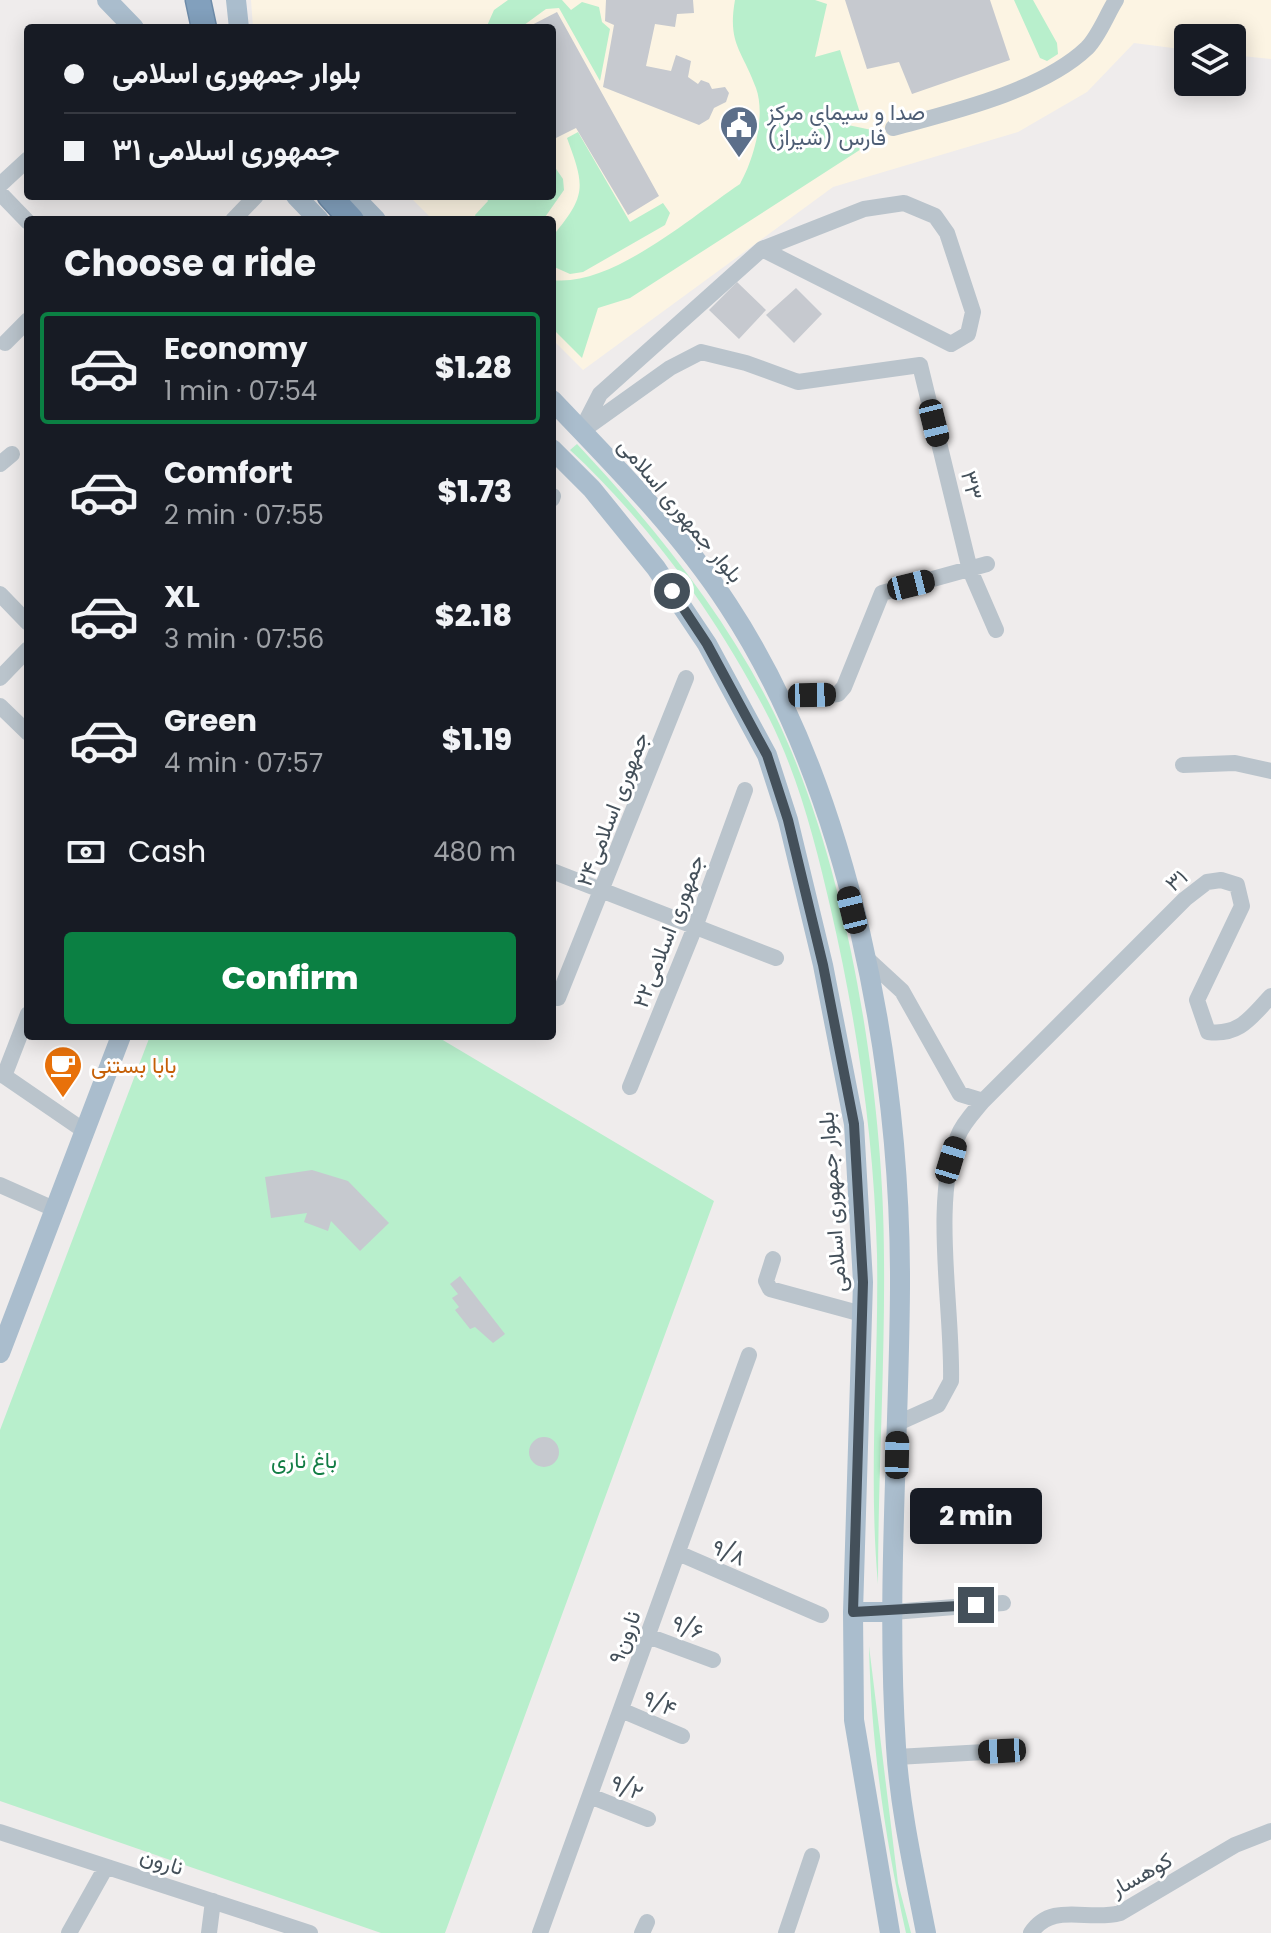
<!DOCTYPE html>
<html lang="en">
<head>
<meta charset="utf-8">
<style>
  body { margin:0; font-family:Poppins,Vazirmatn,sans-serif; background:#242831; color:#f1f3f6; height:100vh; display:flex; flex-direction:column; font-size:30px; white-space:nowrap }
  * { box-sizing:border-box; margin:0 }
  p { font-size:26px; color:#9ea1a6 }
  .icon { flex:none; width:44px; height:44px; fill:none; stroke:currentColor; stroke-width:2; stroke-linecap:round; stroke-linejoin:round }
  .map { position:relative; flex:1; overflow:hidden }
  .details { position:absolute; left:24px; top:216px; width:532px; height:824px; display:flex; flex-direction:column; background:#171b24; border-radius:8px; box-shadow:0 4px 20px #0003 }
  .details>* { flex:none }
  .hud { position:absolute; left:24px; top:24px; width:532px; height:176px; border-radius:8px; box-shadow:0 4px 20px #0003; display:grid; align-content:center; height:176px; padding:0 40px; background:#171b24 }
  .tools { position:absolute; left:1174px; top:24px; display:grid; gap:16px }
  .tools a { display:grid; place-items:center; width:72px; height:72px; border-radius:8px; background:#171b24; box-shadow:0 4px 20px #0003; font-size:40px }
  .end { position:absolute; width:36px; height:36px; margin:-18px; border:10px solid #44505a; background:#fff; box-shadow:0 0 0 4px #fff }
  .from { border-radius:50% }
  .bubble { position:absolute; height:56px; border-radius:8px; background:#171b24; box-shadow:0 4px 20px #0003; font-size:26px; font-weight:800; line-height:56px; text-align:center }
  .car { position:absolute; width:24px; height:48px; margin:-24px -12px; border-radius:10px; box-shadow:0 0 6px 2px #0007; background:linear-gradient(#222 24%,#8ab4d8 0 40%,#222 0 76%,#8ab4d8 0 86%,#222 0) }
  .hud b { display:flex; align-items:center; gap:28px; height:76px; font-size:30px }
  .hud b+b { border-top:2px solid #363941 }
  .hud i { width:20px; height:20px; background:#f1f3f6 }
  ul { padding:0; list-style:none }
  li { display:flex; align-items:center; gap:24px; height:112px; margin:0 16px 12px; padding:0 24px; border:4px solid transparent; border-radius:8px }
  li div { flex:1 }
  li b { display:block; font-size:30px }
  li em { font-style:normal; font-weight:800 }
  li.on { border-color:#0b8043 }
  li>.icon { width:72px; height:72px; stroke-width:1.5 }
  h2 { padding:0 40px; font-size:36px; line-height:96px }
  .pay { display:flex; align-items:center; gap:20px; height:88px; padding:0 40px; font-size:30px }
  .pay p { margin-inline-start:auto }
  .primary-button { display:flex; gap:16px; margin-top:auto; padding:16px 40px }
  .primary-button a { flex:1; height:92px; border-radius:8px; background:#0b8043; color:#fff; font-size:32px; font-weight:800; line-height:92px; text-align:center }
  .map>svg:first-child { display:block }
  .commercial { fill:#fcf4e3 }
  .green { fill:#b8efcc }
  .building { fill:#c6c9cf }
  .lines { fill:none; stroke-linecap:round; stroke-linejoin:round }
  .highway-casing { stroke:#6d8ba9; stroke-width:27 }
  .minor { stroke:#bac4cc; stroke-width:16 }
  .major { stroke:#aabdcd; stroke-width:20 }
  .highway { stroke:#82a0bd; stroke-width:24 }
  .route { stroke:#44505a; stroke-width:10 }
  .labels { text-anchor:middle; stroke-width:6; stroke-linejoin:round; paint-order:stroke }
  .service-label { font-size:22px; fill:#4e5e75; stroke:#fff; text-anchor:start }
  .street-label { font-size:22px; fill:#44505a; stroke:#fff }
  .food-label { font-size:22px; fill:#c56008; stroke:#fff; text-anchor:start }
  .park-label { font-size:22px; fill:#137d45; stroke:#fff }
</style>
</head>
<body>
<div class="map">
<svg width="1271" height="1933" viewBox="0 0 1271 1933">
  <rect width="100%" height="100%" fill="#efecec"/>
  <!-- commercial -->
  <path class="commercial" d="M 251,0 L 1271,0 L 1271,59 L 1232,55 L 1232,38 L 1188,38 L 1188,50 L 1134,43 L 1087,92 L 1018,132 L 833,187 L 583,370 L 552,339 L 552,220 L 433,220 L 409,196 L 552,196 L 552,28 L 253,28 Z"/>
  <!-- green -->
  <path class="green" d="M 508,0 L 562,0 L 571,10 L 582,2 L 599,7 L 602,22 L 610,29 L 600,81 L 559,8 L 546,9 L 520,28 L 486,28 L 494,10 Z
    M 735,0 L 815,0 L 827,4 L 815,57 L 840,50 L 861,116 L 848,125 L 886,133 L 630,298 L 598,308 L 582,358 L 552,328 L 552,280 C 611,288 692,216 740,184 C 754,159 766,116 756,88 C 743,51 727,44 735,0 Z
    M 1014,0 L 1033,0 L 1057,43 L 1058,54 L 1047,61 L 1040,58 Z
    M 578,132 L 630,222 L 663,203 L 670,213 L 665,225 L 583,272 L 570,274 L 552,266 L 552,237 C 587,195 585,187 567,138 Z
    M 552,163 L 563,179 L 564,190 L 543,220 L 477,220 L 475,215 L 488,201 L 485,196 L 552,196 Z
    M 577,444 C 653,525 726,615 775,715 C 848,865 884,1093 884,1259 C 885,1367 878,1476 878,1584 C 868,1474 879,1365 877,1254 C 874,1138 857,1023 831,910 C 816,845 799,778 769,718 C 719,620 651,525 570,450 Z
    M 150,1036 L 436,1036 L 714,1201 L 445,1933 L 381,1933 L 0,1801 L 0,1430 Z
    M 869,1646 L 898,1883 L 911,1933 L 906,1933 C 885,1840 871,1741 869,1646 Z"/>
  <!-- building -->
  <path class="building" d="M 606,0 L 693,0 L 694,13 L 677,14 L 675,27 L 655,24 L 646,66 L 671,71 L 676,55 L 691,61 L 688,77 L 698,84 L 701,80 L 709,83 L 712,89 L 725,87 L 729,93 L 726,102 L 714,108 L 709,119 L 699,125 L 603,87 L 614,25 L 605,21 Z
    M 845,0 L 990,0 L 1010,60 L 912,94 L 899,62 L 867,69 Z
    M 557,12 L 659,196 L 628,215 L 576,128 L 552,140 L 552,28 L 526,28 Z
    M 737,282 L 766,310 L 739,339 L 709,310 Z
    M 796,288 L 822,314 L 794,343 L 766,315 Z
    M 312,1170 L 348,1181 L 389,1223 L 360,1251 L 331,1221 L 328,1231 L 304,1222 L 307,1213 L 271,1218 L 265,1177 Z
    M 460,1276 L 505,1334 L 493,1343 L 475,1327 L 470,1329 L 455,1310 L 459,1307 L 452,1298 L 458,1294 L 450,1284 Z
    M529 1452a15 15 0 1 1 30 0a15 15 0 1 1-30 0Z"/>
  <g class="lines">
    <!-- highway casing -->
    <g class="highway-casing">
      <path id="highway" d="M 198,0 L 204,28
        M 330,196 L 352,220"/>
    </g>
    <!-- minor -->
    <path class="minor" d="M 893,128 C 952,112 1042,91 1087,48 C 1099,36 1107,14 1116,0
      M 0,185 L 28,159
      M 0,193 L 28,222
      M 233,220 L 256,196
      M 5,343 L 28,320
      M 586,428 L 670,368 L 701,352 L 746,363 L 798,382 L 920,365 L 970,570 L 996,630
      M 581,431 L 600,394 L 762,249 L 864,209 L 904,203 L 935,216 L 947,233 L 973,312 L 968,334 L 951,344 L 762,249
      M 0,464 L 12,454
      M 552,499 L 553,496
      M 0,594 L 28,623
      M 0,678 L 28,649
      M 780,701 L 838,694 L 844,687 L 882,593 L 987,564
      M 0,706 L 28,733
      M 1183,765 L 1235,763 L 1271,771
      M 552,871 L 776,958
      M 864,956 L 902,991 L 960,1094 L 983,1101
      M 558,998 L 686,678
      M 0,1073 L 83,1130
      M 4,1076 L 28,1014
      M 630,1087 L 695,927 L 745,790
      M 0,1185 L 54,1209
      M 773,1259 L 766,1281 L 770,1289 L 862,1314
      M 898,1423 L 938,1405 L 951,1381 C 953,1310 931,1200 958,1136 C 963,1123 974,1112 983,1101 L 1185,899 L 1207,882 L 1221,880 L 1237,885 L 1242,906 L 1197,1000 L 1208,1032 C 1240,1036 1251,1017 1271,996
      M 678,1553 L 821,1615
      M 893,1612 L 1003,1603
      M 648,1636 L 713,1660
      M 621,1710 L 682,1736
      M 897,1757 L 1002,1751
      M 590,1796 L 648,1819
      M 0,1832 L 310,1933
      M 69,1933 L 106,1867
      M 209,1933 L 213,1901
      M 540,1933 L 749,1355
      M 642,1933 L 647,1922
      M 786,1933 L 812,1856
      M 1031,1933 C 1052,1901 1088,1922 1120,1913 L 1235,1845 L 1271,1831"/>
    <!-- major -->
    <path class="major" d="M 107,0 L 134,28
      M 236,0 L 239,28
      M 296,196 L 319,220
      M 353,196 L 376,220
      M 552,400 C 614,465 679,530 728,605 C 851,792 901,1067 900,1288 C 899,1441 886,1595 896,1747 C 900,1810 914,1871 926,1933
      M 552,449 L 592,489 L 656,568 L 707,644 L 767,755 L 788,820 L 823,965 L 854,1124 L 863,1282 L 853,1612 L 854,1720 L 890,1933
      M 0,1353 L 121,1036
      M 853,1612 L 893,1612"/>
    <!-- highway -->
    <use href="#highway" class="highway"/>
  </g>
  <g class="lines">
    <!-- route -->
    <path class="route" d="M 672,591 L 707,644 L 767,755 L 788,820 L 823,965 L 854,1124 L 863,1282 L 853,1612 L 976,1605"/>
  </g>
  <!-- icons -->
  <defs>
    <g id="civic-pin" transform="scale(2)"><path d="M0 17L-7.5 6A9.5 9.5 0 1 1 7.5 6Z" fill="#5c6f8a" stroke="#fff"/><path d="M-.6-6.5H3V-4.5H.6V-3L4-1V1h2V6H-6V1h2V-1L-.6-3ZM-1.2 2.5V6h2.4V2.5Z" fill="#fff"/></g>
    <g id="cafe-pin" transform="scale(2)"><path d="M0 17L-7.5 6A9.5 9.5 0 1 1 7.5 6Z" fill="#e8710a" stroke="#fff"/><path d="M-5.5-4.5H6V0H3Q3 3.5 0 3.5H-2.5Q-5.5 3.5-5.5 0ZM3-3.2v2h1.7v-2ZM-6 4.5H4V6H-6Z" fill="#fff"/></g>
  </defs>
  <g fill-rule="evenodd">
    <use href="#civic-pin" x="739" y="125"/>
    <use href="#cafe-pin" x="63" y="1065"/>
  </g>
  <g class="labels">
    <!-- service labels -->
    <g class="service-label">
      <text x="767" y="120">صدا و سیمای مرکز<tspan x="767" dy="25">فارس (شیراز)</tspan></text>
    </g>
    <!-- street labels -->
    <g class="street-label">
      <text transform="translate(972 485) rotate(76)" y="8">۳۳</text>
      <text transform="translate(681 510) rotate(50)" y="8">بلوار جمهوری اسلامی</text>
      <text transform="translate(612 809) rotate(-69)" y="8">جمهوری اسلامی۲۴</text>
      <text transform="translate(1176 880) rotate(-40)" y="8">۳۱</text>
      <text transform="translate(668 931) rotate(-69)" y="8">جمهوری اسلامی۲۲</text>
      <text transform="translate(832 1202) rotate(-94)" y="8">بلوار جمهوری اسلامی</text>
      <text transform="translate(729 1552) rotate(24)" y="8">۹/۸</text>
      <text transform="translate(688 1627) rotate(21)" y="8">۹/۶</text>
      <text transform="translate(624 1637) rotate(-70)" y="8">نارون۹</text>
      <text transform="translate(660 1703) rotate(24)" y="8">۹/۴</text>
      <text transform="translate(627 1787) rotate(22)" y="8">۹/۲</text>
      <text transform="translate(162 1861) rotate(18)" y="8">نارون</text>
      <text transform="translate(1141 1874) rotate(-29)" y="8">کوهسار</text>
    </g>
    <!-- food labels -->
    <g class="food-label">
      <text x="91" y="1073">بابا بستنی</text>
    </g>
    <!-- park labels -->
    <g class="park-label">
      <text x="304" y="1468">باغ ناری</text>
    </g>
  </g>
</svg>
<div class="tools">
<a><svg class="icon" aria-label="layers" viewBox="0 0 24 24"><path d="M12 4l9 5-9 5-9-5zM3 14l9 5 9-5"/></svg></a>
</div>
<i class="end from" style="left:672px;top:591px"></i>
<i class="end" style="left:976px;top:1605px"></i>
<div class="bubble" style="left:910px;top:1488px;width:132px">2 min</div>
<i class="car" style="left:934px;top:423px;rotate:166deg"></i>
<i class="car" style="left:911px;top:585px;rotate:76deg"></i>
<i class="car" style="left:812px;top:695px;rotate:89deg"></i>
<i class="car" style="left:852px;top:910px;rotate:346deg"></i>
<i class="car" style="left:951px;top:1160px;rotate:17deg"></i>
<i class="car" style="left:897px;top:1455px;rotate:1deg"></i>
<i class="car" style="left:1002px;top:1751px;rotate:267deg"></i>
<div class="hud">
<b><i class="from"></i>بلوار جمهوری اسلامی</b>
<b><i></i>جمهوری اسلامی ۳۱</b>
</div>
<section class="details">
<h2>Choose a ride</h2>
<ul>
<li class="on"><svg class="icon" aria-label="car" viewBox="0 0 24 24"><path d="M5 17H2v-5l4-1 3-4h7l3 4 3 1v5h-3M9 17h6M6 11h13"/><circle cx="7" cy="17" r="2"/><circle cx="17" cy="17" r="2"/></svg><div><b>Economy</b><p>1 min · 07:54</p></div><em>$1.28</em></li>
<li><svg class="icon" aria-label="car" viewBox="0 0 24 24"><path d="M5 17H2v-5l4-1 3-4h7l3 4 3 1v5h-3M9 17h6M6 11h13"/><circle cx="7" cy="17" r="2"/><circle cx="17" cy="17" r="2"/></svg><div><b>Comfort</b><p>2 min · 07:55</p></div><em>$1.73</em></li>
<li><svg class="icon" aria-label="car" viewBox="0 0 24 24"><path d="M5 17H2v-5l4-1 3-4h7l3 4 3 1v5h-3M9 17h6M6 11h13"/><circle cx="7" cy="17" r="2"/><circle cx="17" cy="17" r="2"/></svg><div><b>XL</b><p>3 min · 07:56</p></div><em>$2.18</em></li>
<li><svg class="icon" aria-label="car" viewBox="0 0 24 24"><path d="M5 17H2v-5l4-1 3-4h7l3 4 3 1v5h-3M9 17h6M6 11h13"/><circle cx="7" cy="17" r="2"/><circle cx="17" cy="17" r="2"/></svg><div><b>Green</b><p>4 min · 07:57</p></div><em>$1.19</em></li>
</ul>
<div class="pay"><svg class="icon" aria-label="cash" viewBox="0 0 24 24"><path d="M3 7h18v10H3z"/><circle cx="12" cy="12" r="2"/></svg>Cash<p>480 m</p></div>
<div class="primary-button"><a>Confirm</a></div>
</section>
</div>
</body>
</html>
